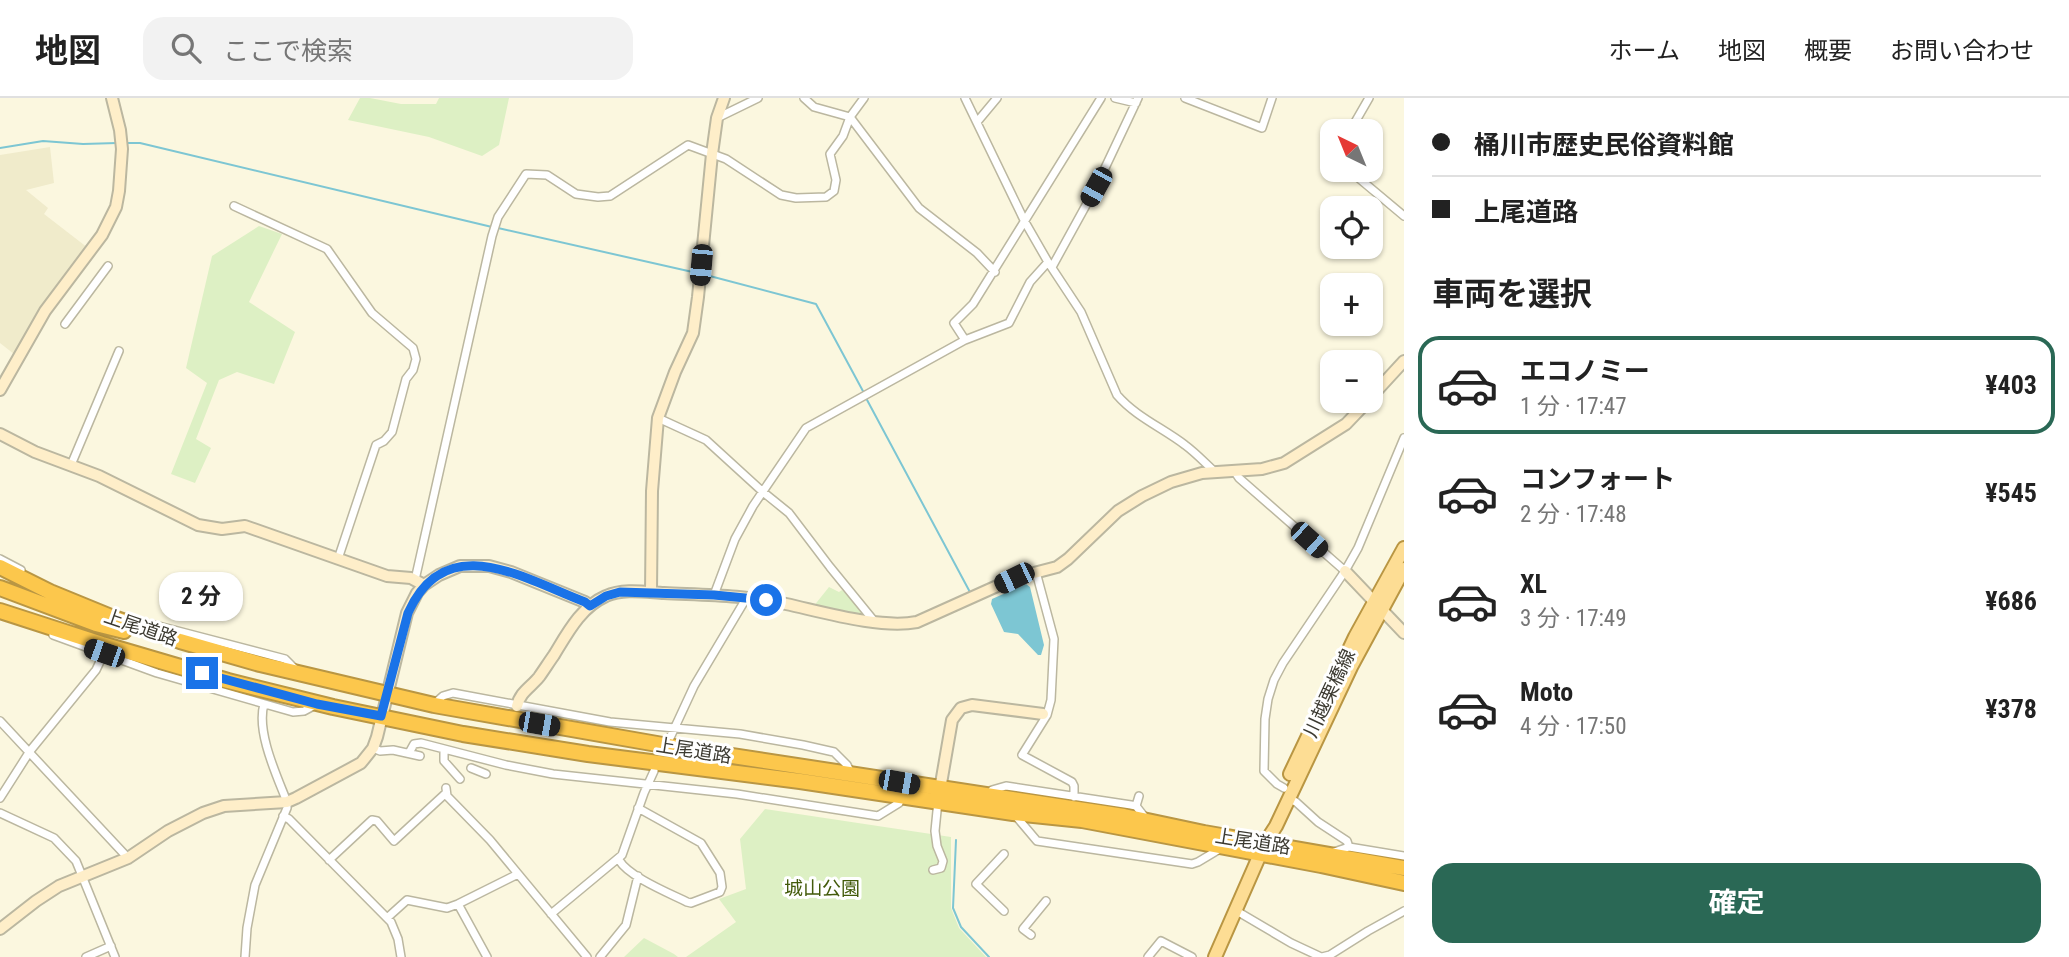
<!DOCTYPE html>
<html lang="ja">
<head>
<meta charset="utf-8">
<style>
  body { margin:0; font-family:"Roboto Condensed","Noto Sans JP",sans-serif; background:#f2f2f2; color:#222; height:100vh; display:flex; flex-direction:column; font-size:26px; white-space:nowrap }
  * { box-sizing:border-box; margin:0 }
  p { font-size:23px; color:#767676 }
  .icon { flex:none; width:38px; height:38px; fill:none; stroke:currentColor; stroke-width:2; stroke-linecap:round; stroke-linejoin:round }
  .map { position:relative; flex:1; overflow:hidden }
  .sheet { display:flex; flex-direction:column; background:#fff; width:665px }
  .sheet>* { flex:none }
  .guide { display:grid; align-content:center; height:154px; padding:0 28px; background:#fff }
  .needle { width:46px; rotate:317deg }
  .tools { position:absolute; left:1320px; top:21px; display:grid; gap:14px }
  .tools a { display:grid; place-items:center; width:63px; height:63px; border-radius:14px; background:#fff; box-shadow:0 2px 5px #0004; font-size:35px }
  .end { position:absolute; width:32px; height:32px; margin:-16px; border:9px solid #1a73e8; background:#fff; box-shadow:0 0 0 4px #fff }
  .from { border-radius:50% }
  .bubble { position:absolute; height:49px; border-radius:21px; background:#fff; box-shadow:0 2px 5px #0004; font-size:23px; font-weight:700; line-height:49px; text-align:center }
  .car { position:absolute; width:21px; height:42px; margin:-21px -10px; border-radius:9px; box-shadow:0 0 5px 2px #0007; background:linear-gradient(#222 24%,#8ab4d8 0 40%,#222 0 76%,#8ab4d8 0 86%,#222 0) }
  .guide b { display:flex; align-items:center; gap:24px; height:66px; font-size:26px }
  .guide b+b { border-top:2px solid #e0e0e0 }
  .guide i { width:18px; height:18px; background:#222 }
  ul { padding:0; list-style:none }
  li { display:flex; align-items:center; gap:21px; height:98px; margin:0 14px 10px; padding:0 14px; border:4px solid transparent; border-radius:21px }
  li div { flex:1 }
  li b { display:block; font-size:26px }
  li em { font-style:normal; font-weight:700 }
  li.active { border-color:#2a6855 }
  li>.icon { width:63px; height:63px; stroke-width:1.5 }
  h2 { padding:0 28px; font-size:32px; line-height:84px }
  .action { display:flex; gap:14px; margin-top:auto; padding:14px 28px }
  .action a { flex:1; height:80px; border-radius:21px; background:#2a6855; color:#fff; font-size:28px; font-weight:700; line-height:80px; text-align:center }
  header { display:flex; align-items:center; gap:42px; box-sizing:border-box; height:98px; padding:0 35px; background:#fff; border-bottom:2px solid #e0e0e0 }
  header strong { font-size:33px }
  nav { display:flex; gap:38px; margin-inline-start:auto; font-size:24px }
  .search { width:490px; height:63px; background:#f2f2f2; display:flex; align-items:center; gap:18px; box-sizing:border-box; padding:0 24px; border-radius:21px; color:#767676; font-size:26px }
  main { display:flex; flex:1; min-height:0 }
  .map>svg:first-child { display:block }
  .built { fill:#f0ebcb }
  .green { fill:#ddf0c4 }
  .water { fill:#7dc6d3 }
  .lines { fill:none; stroke-linecap:round; stroke-linejoin:round }
  .stream { stroke:#7dc6d3; stroke-width:2 }
  .street-casing { stroke:#bbb7a0; stroke-width:10 }
  .secondary-casing { stroke:#bbb7a0; stroke-width:14 }
  .primary-casing { stroke:#b99643; stroke-width:16 }
  .highway-casing { stroke:#b99643; stroke-width:18 }
  .street { stroke:#fff; stroke-width:7 }
  .secondary { stroke:#feeec9; stroke-width:10 }
  .primary { stroke:#fddd94; stroke-width:12 }
  .highway { stroke:#fcc74c; stroke-width:14 }
  .route { stroke:#1a73e8; stroke-width:9 }
  .labels { text-anchor:middle; stroke-width:6; stroke-linejoin:round; paint-order:stroke }
  .street-label { font-size:19px; fill:#3d3b32; stroke:#fff }
  .park-label { font-size:19px; fill:#435b0b; stroke:#fff }
</style>
</head>
<body>
<header>
<strong>地図</strong>
<div class="search"><svg class="icon" aria-label="search" viewBox="0 0 24 24"><circle cx="10" cy="10" r="6"/><path d="M15 15l6 6"/></svg>ここで検索</div>
<nav><a>ホーム</a><a>地図</a><a>概要</a><a>お問い合わせ</a></nav>
</header>
<main>
<div class="map">
<svg width="1404" height="859" viewBox="0 0 1404 859">
  <rect width="100%" height="100%" fill="#fbf7df"/>
  <!-- built -->
  <path class="built" d="M 50,49 L 54,85 L 26,92 L 48,110 L 44,116 L 88,150 L 42,211 L 14,256 L 0,245 L 0,57 Z"/>
  <!-- green -->
  <path class="green" d="M 360,0 L 370,0 L 401,6 L 436,6 L 439,0 L 509,0 L 499,47 L 482,58 L 429,39 L 348,22 Z
    M 259,128 L 282,136 L 249,204 L 295,234 L 274,286 L 237,274 L 219,282 L 196,341 L 211,350 L 195,385 L 171,376 L 207,285 L 186,270 L 212,158 Z
    M 829,489 L 839,494 L 842,492 L 863,513 L 862,516 L 813,509 Z
    M 765,711 L 951,739 L 951,810 L 959,830 L 986,859 L 686,859 L 736,824 L 719,801 L 746,791 L 740,741 Z
    M 644,840 L 674,856 L 678,859 L 624,859 Z"/>
  <!-- water -->
  <path class="water" d="M 1026,486 L 1030,489 L 1044,547 L 1041,557 L 1038,557 L 1018,536 L 1004,534 L 991,506 L 992,501 Z"/>
  <g class="lines">
    <!-- stream -->
    <path class="stream" d="M 126,45 L 140,45 L 492,129
      M 0,50 L 43,43 L 83,46 L 117,45
      M 498,130 L 697,175
      M 706,177 L 816,206 L 864,295
      M 866,300 L 971,496
      M 956,742 L 953,810 L 961,829 L 989,859"/>
    <!-- street casing -->
    <g class="street-casing">
      <path id="street" d="M 804,0 L 814,9 L 850,19 L 919,110 L 977,155 L 995,174
        M 965,0 L 1025,124 L 1048,164 L 1081,214 L 1117,297 C 1136,319 1163,330 1185,347 C 1196,355 1205,365 1215,374
        M 1115,0 L 1136,5
        M 1185,0 L 1262,30 L 1272,0
        M 717,20 L 758,0
        M 977,24 L 997,0
        M 1350,33 L 1369,0
        M 1349,72 L 1404,118
        M 234,108 L 327,151 L 372,215 L 413,250 L 416,261 L 413,272 L 406,281 L 392,334 L 384,343 L 376,347 L 338,461
        M 1052,169 L 1096,89 L 1138,0
        M 65,226 L 108,168
        M 965,242 L 954,225 L 973,206 L 1101,0
        M 658,320 L 706,342 L 763,394 L 789,415 L 830,469 L 874,523
        M 71,367 L 119,253
        M 1235,374 L 1239,380 L 1345,473
        M 0,461 L 21,472
        M 1036,474 L 1054,541 L 1051,602 L 1047,617 L 1022,657 L 1072,684 L 1074,688 L 1074,699
        M 415,482 L 492,138 L 498,119 L 526,76 L 547,77 L 576,96 L 598,99 L 610,98 L 688,47 L 726,61 L 781,97 L 796,100 L 826,99 L 834,93 L 836,82 L 830,56 L 843,38 L 850,19 L 864,0
        M 714,497 L 735,441 L 753,408 L 806,330 L 965,242 L 1009,225 L 1030,184 L 1048,164
        M 151,526 L 285,561 L 295,571
        M 53,537 L 157,575 L 293,614 L 304,613 L 317,606
        M 434,606 L 443,598 L 453,595 L 610,624 L 740,636 L 803,647 L 834,654 L 847,667 L 851,675
        M 0,623 L 128,760
        M 669,642 L 694,588 L 747,499
        M 373,650 L 380,653 L 393,652 L 420,658
        M 444,652 L 444,663 L 460,681
        M 409,655 L 414,646 L 421,645 L 506,667 L 553,676 L 737,696 L 878,718 L 899,705 L 902,698
        M 471,670 L 486,676
        M 446,690 L 447,698 L 490,742 L 587,859
        M 1284,690 L 1277,686 L 1264,673 L 1265,621 L 1268,601 L 1274,582 L 1283,565 L 1345,473 L 1358,450 L 1404,340
        M 989,697 L 992,692 L 1006,688 L 1131,707 L 1136,708 L 1147,722
        M 0,700 L 30,653 L 96,572 L 104,555
        M 1288,700 L 1296,704 L 1318,724 L 1347,743 L 1349,749
        M 1136,708 L 1139,698
        M 0,715 L 54,740 L 76,763 L 115,859
        M 1015,717 L 1037,743 L 1192,766 L 1198,764 L 1223,749
        M 283,718 L 289,721 L 391,824 L 398,841 L 401,859
        M 1331,755 L 1349,749 L 1404,758
        M 1004,756 L 976,786 L 1004,813
        M 329,762 L 372,722 L 377,723 L 394,743 L 446,695
        M 619,762 C 629,779 669,795 687,804 L 691,805 L 720,794 L 722,789 L 720,775 L 701,745 L 638,710
        M 933,772 L 941,770 L 943,763 L 937,748 L 935,733 L 938,703
        M 458,806 L 487,859
        M 1235,812 L 1291,845 L 1321,859
        M 551,816 L 622,757 L 644,695 L 654,673
        M 387,820 L 407,802 L 447,810 L 458,806 L 518,776
        M 1031,837 L 1023,831 L 1046,803
        M 86,859 L 111,848
        M 245,859 L 247,830 L 255,787 L 287,710 L 287,704 C 277,678 256,634 264,606
        M 600,859 L 626,827 L 638,778
        M 1148,859 L 1161,843 L 1192,859
        M 1322,859 L 1330,857 L 1368,833 L 1404,813"/>
    </g>
    <!-- secondary casing -->
    <g class="secondary-casing">
      <path id="secondary" d="M 0,292 L 45,213 L 102,137 L 116,109 L 119,93 L 122,51 L 120,32 L 112,0
        M 1370,300 L 1404,263
        M 0,336 L 35,354 L 99,378 L 198,427 L 222,431 L 245,428 L 387,478 L 411,480 L 424,487
        M 1345,473 L 1404,535
        M 651,494 L 652,393 L 658,320 L 675,274 L 693,235 L 698,199 L 712,56 L 717,20 L 724,0
        M 517,608 C 520,594 531,589 539,579 C 544,572 549,564 554,557 C 568,534 581,509 606,498 C 623,490 646,494 664,495 C 705,497 746,497 786,506 C 823,514 880,531 917,524 L 1015,480 L 1057,469 L 1068,461 L 1118,413 L 1142,398 L 1171,384 L 1202,375 L 1262,371 L 1284,365 L 1346,326 L 1368,303
        M 939,697 L 952,622 L 961,610 L 972,607 L 1043,616
        M 0,831 L 36,803 L 59,788 L 128,760 L 168,733 L 203,715 L 224,708 L 287,704 L 296,700 L 361,665 L 373,650 L 377,639 L 407,515 L 417,495 L 424,487 L 439,477 L 460,468 L 489,468 L 511,474 L 585,504 L 590,508"/>
    </g>
    <!-- primary casing -->
    <g class="primary-casing">
      <path id="primary" d="M 1290,676 L 1355,539 L 1404,450
        M 1215,859 L 1265,745 L 1276,728 L 1351,569 L 1404,471"/>
    </g>
    <!-- highway casing -->
    <g class="highway-casing">
      <path id="highway" d="M 0,469 L 50,494 L 111,519 L 180,543 L 260,566 L 434,607 L 680,650 L 1124,718 L 1204,735 L 1404,770
        M 0,490 L 96,526 L 124,533
        M 0,513 L 102,546 L 228,583 L 333,609 L 463,636 L 588,656 L 800,683 L 1013,715 L 1082,722 L 1321,767 L 1404,785"/>
    </g>
    <!-- street -->
    <use href="#street" class="street"/>
    <!-- secondary -->
    <use href="#secondary" class="secondary"/>
    <!-- primary -->
    <use href="#primary" class="primary"/>
    <!-- highway -->
    <use href="#highway" class="highway"/>
  </g>
  <g class="lines">
    <!-- route -->
    <path class="route" d="M 202,575 L 317,606 L 381,618 L 408,515 C 446,430 524,481 585,504 L 590,508 L 606,498 L 620,494 L 714,497 L 766,502"/>
  </g>
  <g class="labels">
    <!-- street labels -->
    <g class="street-label">
      <text transform="translate(141 529) rotate(19)" y="7">上尾道路</text>
      <text transform="translate(1329 595) rotate(-65)" y="7">川越栗橋線</text>
      <text transform="translate(694 652) rotate(9)" y="7">上尾道路</text>
      <text transform="translate(1253 743) rotate(9)" y="7">上尾道路</text>
    </g>
    <!-- park labels -->
    <g class="park-label">
      <text x="822" y="797">城山公園</text>
    </g>
  </g>
</svg>
<div class="tools">
<a><svg class="needle" viewBox="-14 -14 28 28"><path d="M0-13l5 13h-10z" fill="#e53935"/><path d="M0 13l5-13h-10z" fill="#767676"/></svg></a>
<a><svg class="icon" aria-label="locate" viewBox="0 0 24 24"><circle cx="12" cy="12" r="6"/><path d="M12 2v4M12 18v4M2 12h4M18 12h4"/></svg></a>
<a>+</a>
<a>−</a>
</div>
<i class="end from" style="left:766px;top:502px"></i>
<i class="end" style="left:202px;top:575px"></i>
<div class="bubble" style="left:159px;top:474px;width:84px">2 分</div>
<i class="car" style="left:1096px;top:89px;rotate:209deg"></i>
<i class="car" style="left:701px;top:167px;rotate:185deg"></i>
<i class="car" style="left:1309px;top:442px;rotate:132deg"></i>
<i class="car" style="left:1014px;top:480px;rotate:244deg"></i>
<i class="car" style="left:104px;top:555px;rotate:289deg"></i>
<i class="car" style="left:539px;top:626px;rotate:100deg"></i>
<i class="car" style="left:899px;top:684px;rotate:100deg"></i>
</div>
<section class="sheet">
<div class="guide">
<b><i class="from"></i>桶川市歴史民俗資料館</b>
<b><i></i>上尾道路</b>
</div>
<h2>車両を選択</h2>
<ul>
<li class="active"><svg class="icon" aria-label="car" viewBox="0 0 24 24"><path d="M5 17H2v-5l4-1 3-4h7l3 4 3 1v5h-3M9 17h6M6 11h13"/><circle cx="7" cy="17" r="2"/><circle cx="17" cy="17" r="2"/></svg><div><b>エコノミー</b><p>1 分 · 17:47</p></div><em>¥403</em></li>
<li><svg class="icon" aria-label="car" viewBox="0 0 24 24"><path d="M5 17H2v-5l4-1 3-4h7l3 4 3 1v5h-3M9 17h6M6 11h13"/><circle cx="7" cy="17" r="2"/><circle cx="17" cy="17" r="2"/></svg><div><b>コンフォート</b><p>2 分 · 17:48</p></div><em>¥545</em></li>
<li><svg class="icon" aria-label="car" viewBox="0 0 24 24"><path d="M5 17H2v-5l4-1 3-4h7l3 4 3 1v5h-3M9 17h6M6 11h13"/><circle cx="7" cy="17" r="2"/><circle cx="17" cy="17" r="2"/></svg><div><b>XL</b><p>3 分 · 17:49</p></div><em>¥686</em></li>
<li><svg class="icon" aria-label="car" viewBox="0 0 24 24"><path d="M5 17H2v-5l4-1 3-4h7l3 4 3 1v5h-3M9 17h6M6 11h13"/><circle cx="7" cy="17" r="2"/><circle cx="17" cy="17" r="2"/></svg><div><b>Moto</b><p>4 分 · 17:50</p></div><em>¥378</em></li>
</ul>
<div class="action"><a>確定</a></div>
</section>
</main>
</body>
</html>
